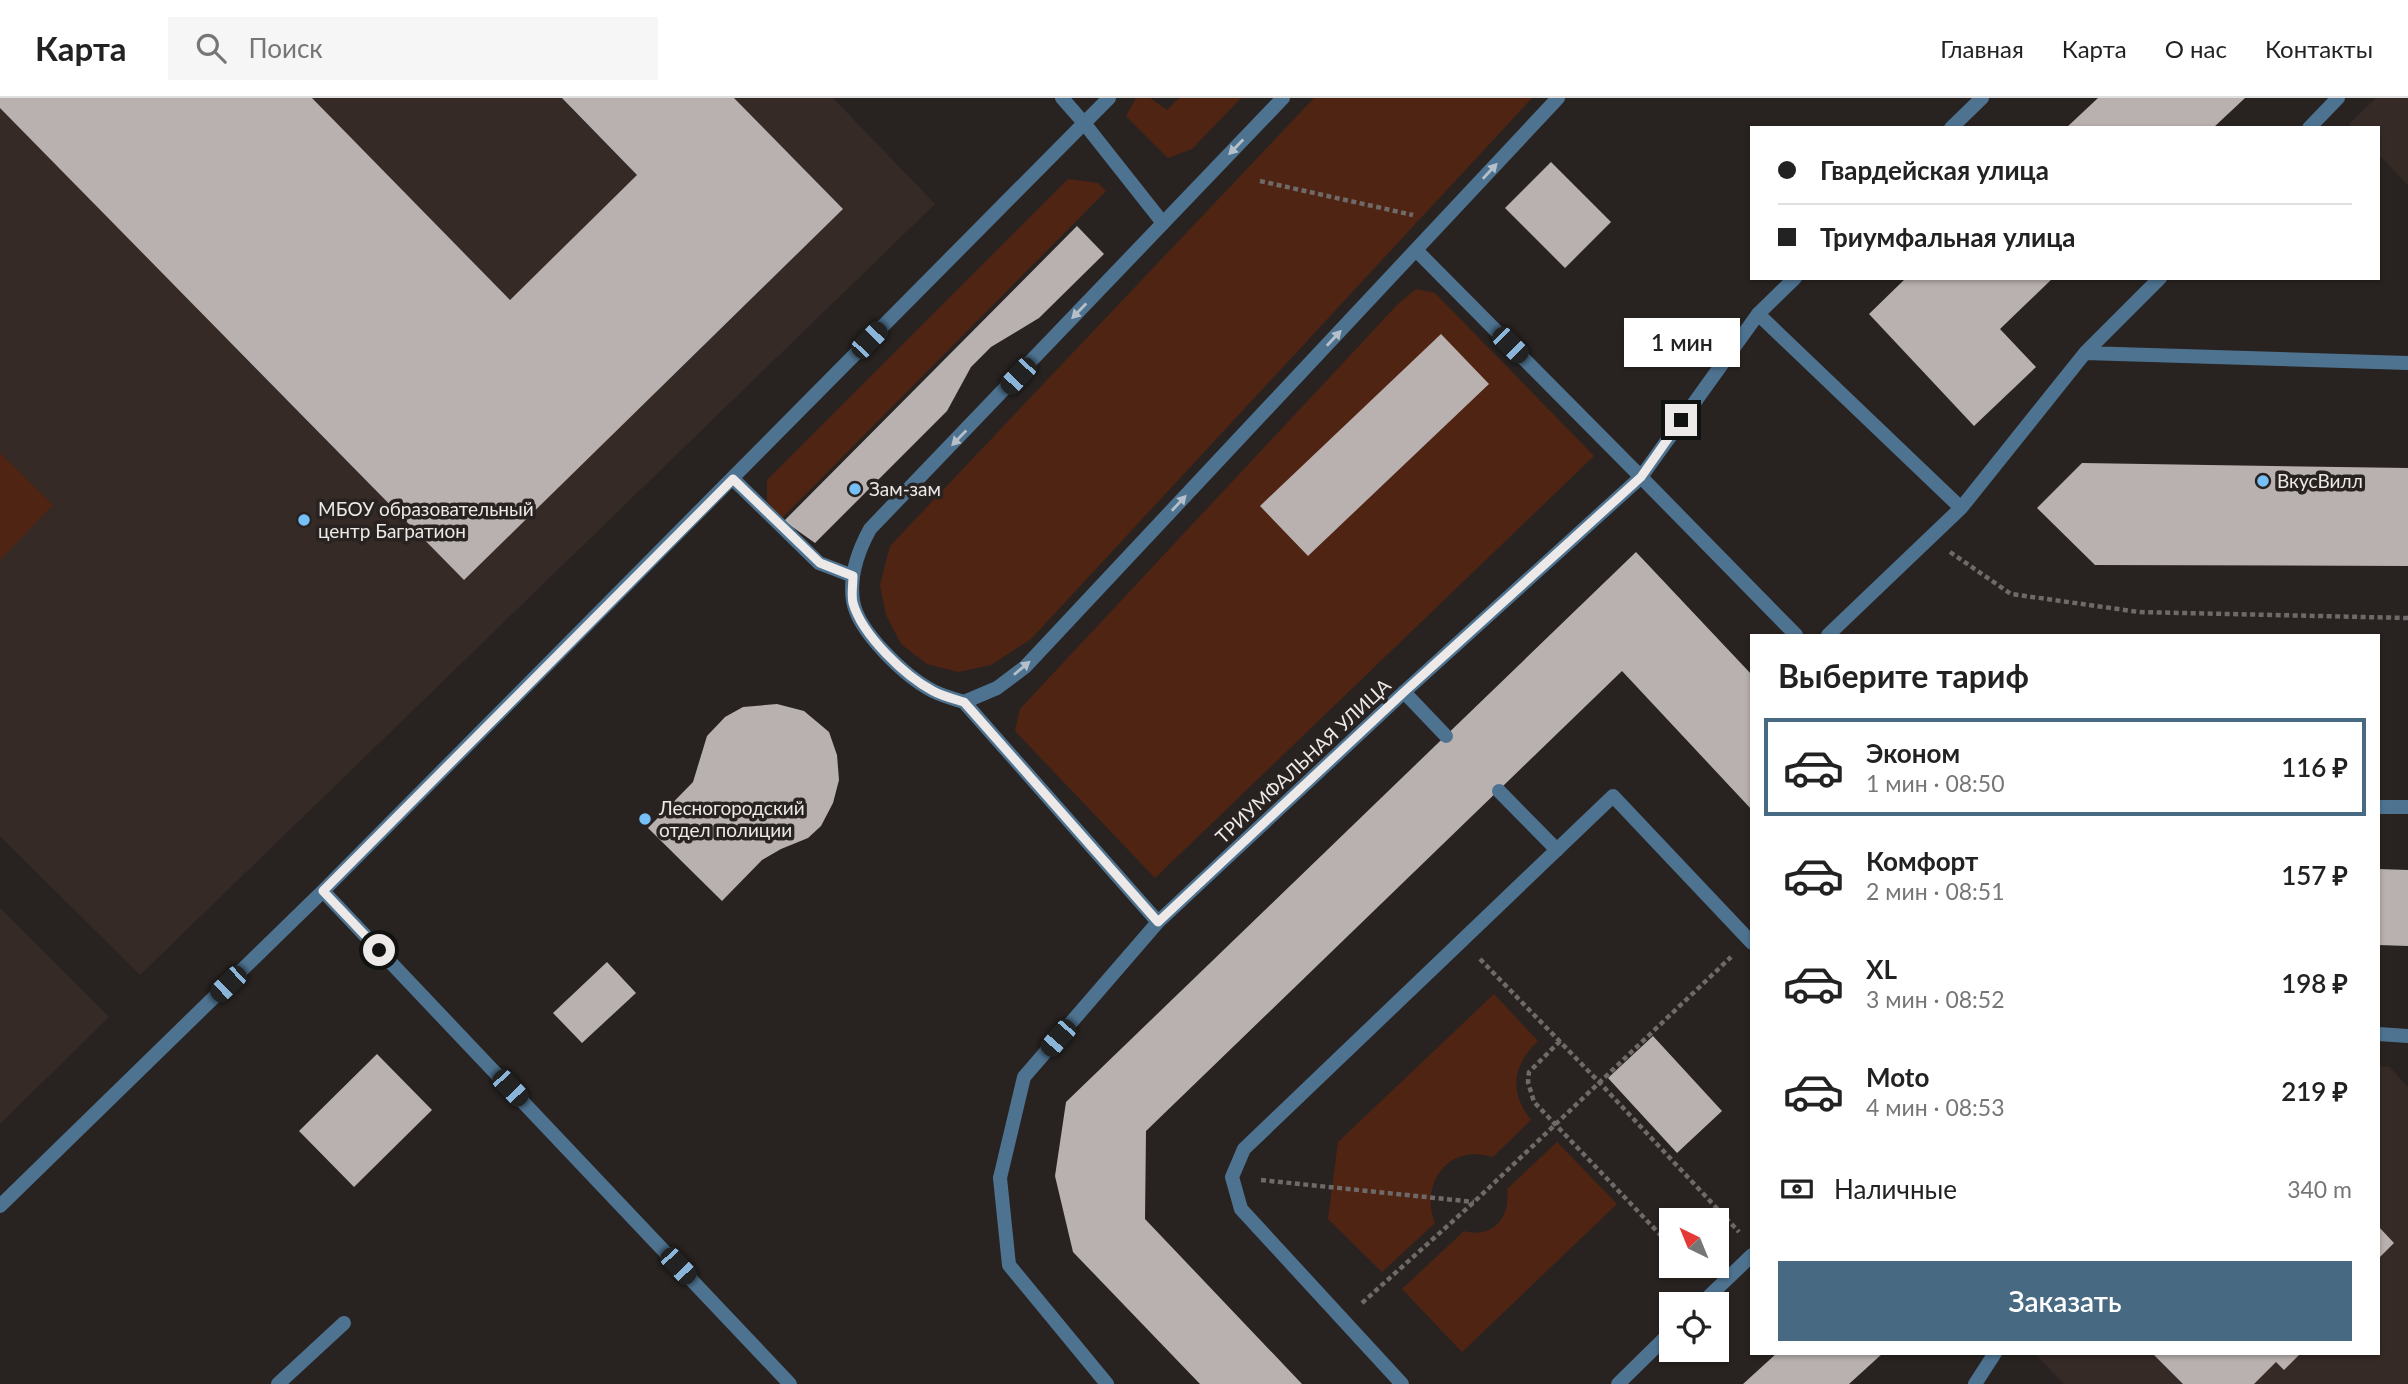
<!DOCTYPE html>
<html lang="ru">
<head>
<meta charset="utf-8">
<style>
  body { margin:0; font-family:Lato,sans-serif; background:#f6f6f6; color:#222; height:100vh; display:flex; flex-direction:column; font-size:26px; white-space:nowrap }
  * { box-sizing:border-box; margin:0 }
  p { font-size:23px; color:#767676 }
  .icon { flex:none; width:38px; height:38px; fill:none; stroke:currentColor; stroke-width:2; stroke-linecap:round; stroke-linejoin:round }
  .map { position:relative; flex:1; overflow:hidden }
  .details { position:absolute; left:1750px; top:536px; width:630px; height:721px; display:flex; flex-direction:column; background:#fff; border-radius:0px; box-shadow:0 2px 5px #0004 }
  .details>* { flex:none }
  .top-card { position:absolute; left:1750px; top:28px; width:630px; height:154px; border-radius:0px; box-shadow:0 2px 5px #0004; display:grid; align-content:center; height:154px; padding:0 28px; background:#fff }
  .needle { width:46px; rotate:317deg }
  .tools { position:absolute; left:1659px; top:1110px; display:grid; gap:14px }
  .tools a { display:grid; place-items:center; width:70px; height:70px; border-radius:0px; background:#fff; box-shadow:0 2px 5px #0004; font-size:35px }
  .end { position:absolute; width:32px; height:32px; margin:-16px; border:9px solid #ece9e8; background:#111; box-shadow:0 0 0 4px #111 }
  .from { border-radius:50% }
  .bubble { position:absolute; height:49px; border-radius:0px; background:#fff; box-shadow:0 2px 5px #0004; font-size:23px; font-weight:600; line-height:49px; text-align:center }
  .car { position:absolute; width:21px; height:42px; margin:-21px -10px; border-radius:9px; box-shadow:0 0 5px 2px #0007; background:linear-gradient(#222 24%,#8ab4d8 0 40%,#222 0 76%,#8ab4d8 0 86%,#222 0) }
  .top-card b { display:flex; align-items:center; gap:24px; height:66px; font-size:26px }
  .top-card b+b { border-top:2px solid #e0e0e0 }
  .top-card i { width:18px; height:18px; background:#222 }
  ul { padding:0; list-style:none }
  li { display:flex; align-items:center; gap:21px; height:98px; margin:0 14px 10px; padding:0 14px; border:4px solid transparent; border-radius:0px }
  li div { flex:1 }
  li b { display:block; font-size:26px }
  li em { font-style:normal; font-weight:600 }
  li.active { border-color:#486982 }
  li>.icon { width:63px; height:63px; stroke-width:1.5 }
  h2 { padding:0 28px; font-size:32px; line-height:84px }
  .pay { display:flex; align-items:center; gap:18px; height:77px; padding:0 28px; font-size:26px }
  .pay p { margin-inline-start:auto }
  .button { display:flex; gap:14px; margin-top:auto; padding:14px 28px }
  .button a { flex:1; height:80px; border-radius:0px; background:#486982; color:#fff; font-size:28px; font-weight:600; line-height:80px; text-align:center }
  header { display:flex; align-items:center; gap:42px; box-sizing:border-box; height:98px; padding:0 35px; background:#fff; border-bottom:2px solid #e0e0e0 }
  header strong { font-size:33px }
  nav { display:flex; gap:38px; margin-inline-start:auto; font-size:24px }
  .search { width:490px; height:63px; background:#f6f6f6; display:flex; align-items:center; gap:18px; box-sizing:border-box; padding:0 24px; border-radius:0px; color:#767676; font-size:26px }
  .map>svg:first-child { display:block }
  .built { fill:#352a26 }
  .green { fill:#502413 }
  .building { fill:#b8b1af }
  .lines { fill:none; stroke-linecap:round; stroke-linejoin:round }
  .path { stroke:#6e6a69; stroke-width:4.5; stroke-dasharray:5 3.5; stroke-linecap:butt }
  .service { stroke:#4e7391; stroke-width:14 }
  .minor { stroke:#4e7391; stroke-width:14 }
  .oneway { fill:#b5c0ca }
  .route { stroke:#ece9e8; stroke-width:9 }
  .poi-dot { fill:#77bff7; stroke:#282321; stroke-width:2.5 }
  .labels { text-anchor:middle; stroke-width:7; stroke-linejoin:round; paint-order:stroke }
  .poi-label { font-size:19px; fill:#ece9e8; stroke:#282321; text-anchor:start }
  .street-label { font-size:19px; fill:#ece9e8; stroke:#282321 }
</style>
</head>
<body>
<header>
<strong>Карта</strong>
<div class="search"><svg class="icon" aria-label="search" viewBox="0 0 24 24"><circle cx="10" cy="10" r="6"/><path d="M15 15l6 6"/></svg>Поиск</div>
<nav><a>Главная</a><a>Карта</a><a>О нас</a><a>Контакты</a></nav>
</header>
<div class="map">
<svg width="2408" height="1286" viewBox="0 0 2408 1286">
  <rect width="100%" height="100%" fill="#282321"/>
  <!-- built -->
  <path class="built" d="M 0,0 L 833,0 L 935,106 L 140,877 L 0,738 Z
    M 2376,0 L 2408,0 L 2408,87 L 2378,56 L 2378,30 L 2353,30 L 2349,26 Z
    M 0,810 L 109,919 L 0,1026 Z
    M 2378,968 L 2390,969 L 2408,989 L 2408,1286 L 2064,1286 L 2034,1255 L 2378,1255 Z"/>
  <!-- green -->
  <path class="green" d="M 1136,0 L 1150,0 L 1167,12 L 1179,0 L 1241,0 L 1192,51 L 1168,60 L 1126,18 Z
    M 1314,0 L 1532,0 L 1031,541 L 991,567 L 958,574 L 927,566 L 901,546 L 886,517 L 880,487 L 890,448 Z
    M 1068,81 L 1098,85 L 1106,93 L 781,421 L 767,403 L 767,382 Z
    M 1416,191 L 1435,195 L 1594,358 L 1155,780 L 1015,633 L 1020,611 L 1398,206 Z
    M 0,355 L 53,407 L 0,462 Z
    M 1494,896 L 1538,943 C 1512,969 1509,993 1531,1022 L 1493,1059 C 1488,1058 1481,1056 1476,1056 C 1439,1056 1422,1094 1435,1125 L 1382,1174 L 1328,1121 L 1338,1044 Z
    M 1557,1044 L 1617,1106 L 1462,1254 L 1402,1191 L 1464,1133 C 1493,1141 1511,1119 1507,1091 Z"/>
  <!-- building -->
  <path class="building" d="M 0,0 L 312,0 L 510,202 L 637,77 L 562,0 L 734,0 L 843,111 L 464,482 L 0,10 Z
    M 2098,0 L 2245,0 L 2213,30 L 2066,30 Z
    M 1551,64 L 1611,124 L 1565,170 L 1505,110 Z
    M 1077,128 L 1104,156 L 1039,220 L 991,249 L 971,269 L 947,313 L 815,445 L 784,423 Z
    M 1906,180 L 2053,180 L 2000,231 L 2036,269 L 1974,328 L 1869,216 Z
    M 1441,236 L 1489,286 L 1308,458 L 1260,408 Z
    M 2082,365 L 2408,370 L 2408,468 L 2095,467 L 2037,410 Z
    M 1636,454 L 1752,577 L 1752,712 L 1622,573 L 1146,1033 L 1145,1121 L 1302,1286 L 1200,1286 L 1073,1154 L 1055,1078 L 1066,1004 Z
    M 777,606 L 804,613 L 829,634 L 837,657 L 839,682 L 833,705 L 821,728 L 808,740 L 781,751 L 762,762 L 722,803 L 648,730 L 693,684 L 707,638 L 725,619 L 743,609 Z
    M 2378,771 L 2408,772 L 2408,848 L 2378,847 Z
    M 607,864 L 636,895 L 582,945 L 553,915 Z
    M 1653,938 L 1722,1013 L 1677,1055 L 1608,980 Z
    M 377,956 L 432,1012 L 354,1089 L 299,1033 Z
    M 2378,1128 L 2394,1145 L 2378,1161 Z
    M 1777,1255 L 1883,1255 L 1849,1286 L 1743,1286 Z
    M 2152,1255 L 2301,1255 L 2284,1272 L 2276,1264 L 2254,1286 L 2183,1286 Z"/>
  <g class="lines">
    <!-- path -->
    <path class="path" d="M 1260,83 L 1413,117
      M 1950,454 L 2011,496 L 2139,514 L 2408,520
      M 1480,861 L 1599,984 L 1739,1134
      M 1560,943 L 1529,974 L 1528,984 L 1534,1004 L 1671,1148
      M 1261,1082 L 1474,1104
      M 1690,1167 L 1697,1175
      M 1362,1205 L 1474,1104 L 1731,859"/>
    <!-- service -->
    <path class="service" d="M 1062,0 L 1084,25 L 1163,125
      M 2309,30 L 2338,0
      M 1758,216 L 1961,410 L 2085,255 L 2408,265
      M 2085,255 L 2160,180
      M 1641,379 L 1796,537
      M 733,381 L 819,465 L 853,478
      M 1828,537 L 1961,410
      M 1404,594 L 1446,638
      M 1499,693 L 1557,752
      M 2378,709 L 2408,709
      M 323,793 L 790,1286
      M 2378,936 L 2408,938
      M 1000,1080 L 1009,1167 L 1107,1286
      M 0,1108 L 323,793 L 1109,0
      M 1701,1206 L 1752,1157
      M 278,1286 L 344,1225
      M 1402,1286 L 1241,1111 L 1232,1079 L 1244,1051 L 1613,698 L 1752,845
      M 1618,1286 L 1671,1234
      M 1975,1286 L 1995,1255"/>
    <!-- minor -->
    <path class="minor" d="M 1951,30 L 1982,0
      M 1416,152 L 1641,379
      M 964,604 L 997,590 L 1025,569 L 1558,0
      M 1158,824 L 964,604 C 954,601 943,598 933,593 C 906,579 858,534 853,503 C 849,477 858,453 870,431 L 1283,0
      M 1000,1080 L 1024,979 L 1158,824 L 1404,594 L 1641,379 L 1758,216 L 1795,180"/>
  </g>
  <!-- one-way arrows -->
  <defs><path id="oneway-solid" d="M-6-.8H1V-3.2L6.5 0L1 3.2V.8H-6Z" transform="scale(1.75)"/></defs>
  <g class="oneway">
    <use href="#oneway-solid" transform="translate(1236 49) rotate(134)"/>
    <use href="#oneway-solid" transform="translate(1490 73) rotate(-47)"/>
    <use href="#oneway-solid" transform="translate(1079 213) rotate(134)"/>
    <use href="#oneway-solid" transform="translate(1334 240) rotate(-47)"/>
    <use href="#oneway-solid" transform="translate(959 340) rotate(134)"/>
    <use href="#oneway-solid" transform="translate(1179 405) rotate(-47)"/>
    <use href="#oneway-solid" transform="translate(1022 570) rotate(-40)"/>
  </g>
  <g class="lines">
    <!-- route -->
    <path class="route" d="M 379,852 L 323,793 L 733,381 L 820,465 L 853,478 C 853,487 851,497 853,505 C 862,537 905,578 933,593 C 942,598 954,601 964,604 L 1158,824 L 1404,594 L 1641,379 L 1681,322"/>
  </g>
  <!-- markers -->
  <g class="poi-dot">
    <circle cx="2263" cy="383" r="7"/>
    <circle cx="855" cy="391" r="7"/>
    <circle cx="304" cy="422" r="7"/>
    <circle cx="645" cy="721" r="7"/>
  </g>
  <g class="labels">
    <!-- poi labels -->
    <g class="poi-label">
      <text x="2277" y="390">ВкусВилл</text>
      <text x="869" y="398">Зам-зам</text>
      <text x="318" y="418">МБОУ образовательный<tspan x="318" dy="22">центр Багратион</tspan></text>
      <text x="659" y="717">Лесногородский<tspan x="659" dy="22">отдел полиции</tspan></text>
    </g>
    <!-- street labels -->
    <g class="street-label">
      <text transform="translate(1303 663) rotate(-43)" y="7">ТРИУМФАЛЬНАЯ УЛИЦА</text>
    </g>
  </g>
</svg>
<div class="tools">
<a><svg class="needle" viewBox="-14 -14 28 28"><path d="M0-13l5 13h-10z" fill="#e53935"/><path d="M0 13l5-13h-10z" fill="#767676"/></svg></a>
<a><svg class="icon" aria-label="locate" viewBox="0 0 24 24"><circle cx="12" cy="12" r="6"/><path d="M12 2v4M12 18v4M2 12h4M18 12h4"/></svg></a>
</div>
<i class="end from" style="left:379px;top:852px"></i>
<i class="end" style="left:1681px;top:322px"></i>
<div class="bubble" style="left:1624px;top:220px;width:116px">1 мин</div>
<i class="car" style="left:869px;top:242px;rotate:44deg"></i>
<i class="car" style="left:1510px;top:247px;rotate:135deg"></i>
<i class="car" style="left:1018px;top:278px;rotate:223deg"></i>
<i class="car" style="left:228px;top:886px;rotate:226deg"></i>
<i class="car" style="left:1058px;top:940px;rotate:221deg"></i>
<i class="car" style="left:510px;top:990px;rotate:137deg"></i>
<i class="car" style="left:678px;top:1168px;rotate:137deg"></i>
<div class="top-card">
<b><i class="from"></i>Гвардейская улица</b>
<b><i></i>Триумфальная улица</b>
</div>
<section class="details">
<h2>Выберите тариф</h2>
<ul>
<li class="active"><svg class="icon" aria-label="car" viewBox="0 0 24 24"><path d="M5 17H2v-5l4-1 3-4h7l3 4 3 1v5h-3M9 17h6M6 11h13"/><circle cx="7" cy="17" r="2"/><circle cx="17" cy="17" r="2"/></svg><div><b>Эконом</b><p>1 мин · 08:50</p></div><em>116 ₽</em></li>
<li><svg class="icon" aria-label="car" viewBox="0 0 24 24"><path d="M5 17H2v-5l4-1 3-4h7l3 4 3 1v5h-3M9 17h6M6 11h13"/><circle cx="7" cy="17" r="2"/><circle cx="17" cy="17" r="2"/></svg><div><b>Комфорт</b><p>2 мин · 08:51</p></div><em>157 ₽</em></li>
<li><svg class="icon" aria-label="car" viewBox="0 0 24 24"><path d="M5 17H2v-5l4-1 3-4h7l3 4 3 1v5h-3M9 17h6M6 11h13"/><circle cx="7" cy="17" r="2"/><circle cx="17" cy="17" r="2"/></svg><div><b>XL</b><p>3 мин · 08:52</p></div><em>198 ₽</em></li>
<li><svg class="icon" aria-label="car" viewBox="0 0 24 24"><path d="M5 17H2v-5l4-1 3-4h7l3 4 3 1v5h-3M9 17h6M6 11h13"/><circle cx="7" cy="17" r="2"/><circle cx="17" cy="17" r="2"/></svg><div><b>Moto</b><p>4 мин · 08:53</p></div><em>219 ₽</em></li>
</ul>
<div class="pay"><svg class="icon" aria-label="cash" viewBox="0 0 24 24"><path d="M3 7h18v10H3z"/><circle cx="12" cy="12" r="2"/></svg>Наличные<p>340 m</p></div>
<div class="button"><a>Заказать</a></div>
</section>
</div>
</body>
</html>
